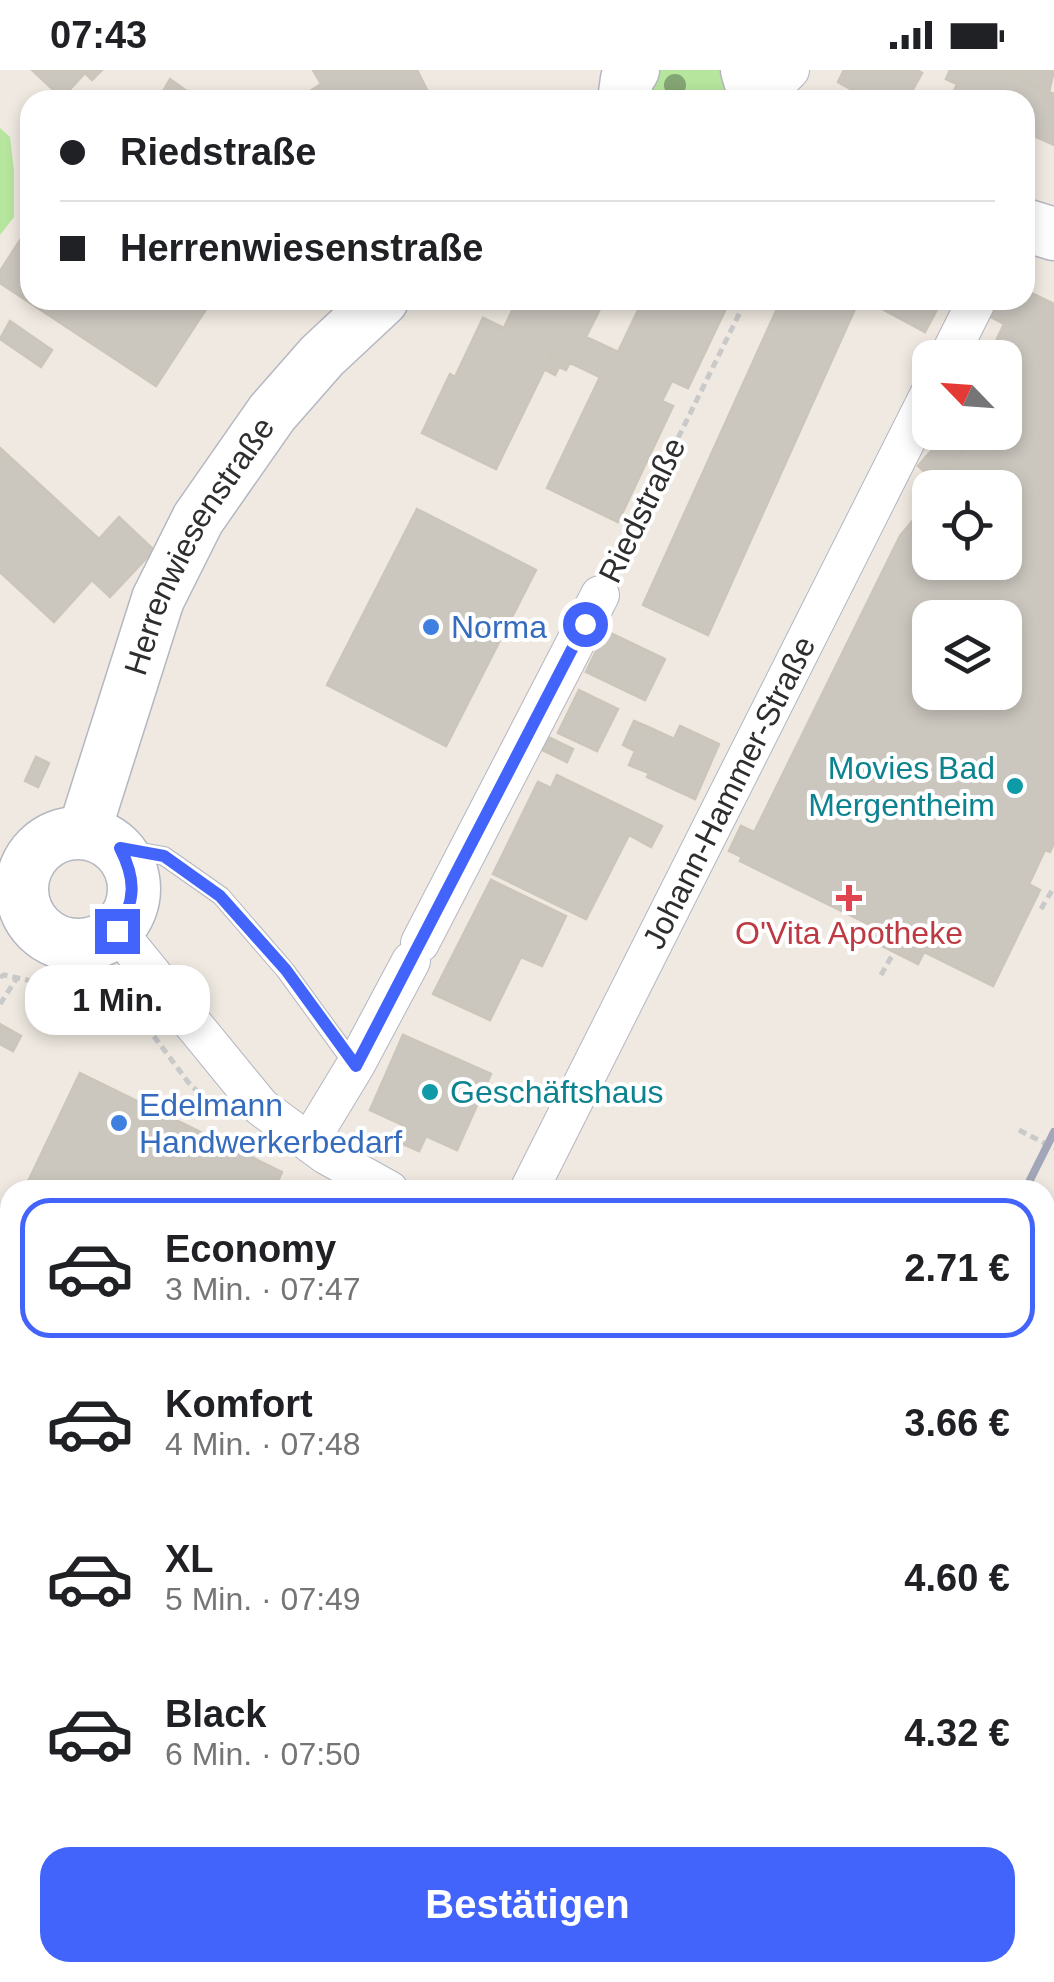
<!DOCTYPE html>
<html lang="de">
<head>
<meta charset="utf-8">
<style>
  body { margin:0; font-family:Helvetica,sans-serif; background:#f2f2f2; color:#202124; height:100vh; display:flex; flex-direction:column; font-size:38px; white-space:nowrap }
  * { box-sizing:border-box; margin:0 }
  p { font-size:32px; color:#757577 }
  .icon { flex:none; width:55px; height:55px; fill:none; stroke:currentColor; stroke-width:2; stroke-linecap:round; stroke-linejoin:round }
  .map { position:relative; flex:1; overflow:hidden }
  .side { position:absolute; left:0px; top:1110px; width:1055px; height:802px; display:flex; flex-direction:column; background:#fff; border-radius:30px 30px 0 0; box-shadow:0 5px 15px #0003 }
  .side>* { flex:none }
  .top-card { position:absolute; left:20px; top:20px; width:1015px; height:220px; border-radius:30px; box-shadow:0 5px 15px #0003; display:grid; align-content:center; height:220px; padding:0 40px; background:#fff }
  .needle { width:65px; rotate:295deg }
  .buttons { position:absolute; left:912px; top:270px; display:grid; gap:20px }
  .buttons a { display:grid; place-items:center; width:110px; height:110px; border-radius:20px; background:#fff; box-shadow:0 5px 15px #0003; font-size:50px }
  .end { position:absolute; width:45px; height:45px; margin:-22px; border:12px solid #4264fb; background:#fff; box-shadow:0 0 0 5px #fff }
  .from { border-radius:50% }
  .bubble { position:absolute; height:70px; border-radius:30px; background:#fff; box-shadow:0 5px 15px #0003; font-size:32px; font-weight:700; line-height:70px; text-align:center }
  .top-card b { display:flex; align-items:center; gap:35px; height:95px; font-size:38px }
  .top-card b+b { border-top:2px solid #e0e0e0 }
  .top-card i { width:25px; height:25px; background:#202124 }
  ul { padding:18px 0 0; list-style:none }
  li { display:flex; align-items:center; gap:30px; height:140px; margin:0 20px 15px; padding:0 20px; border:5px solid transparent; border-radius:30px }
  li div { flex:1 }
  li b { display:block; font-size:38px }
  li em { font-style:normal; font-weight:700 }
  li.selected { border-color:#4264fb }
  li>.icon { width:90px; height:90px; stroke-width:1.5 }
  .cta { display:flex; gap:20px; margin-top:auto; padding:20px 40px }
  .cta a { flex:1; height:115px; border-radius:30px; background:#4264fb; color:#fff; font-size:40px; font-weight:700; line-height:115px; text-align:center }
  .status { display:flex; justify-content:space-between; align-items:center; height:70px; padding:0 50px; background:#fff; direction:ltr }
  .status svg { height:28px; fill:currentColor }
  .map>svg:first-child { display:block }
  .green { fill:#b6e59e }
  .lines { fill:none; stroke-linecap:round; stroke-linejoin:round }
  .stream { stroke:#75cff0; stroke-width:9 }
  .building { fill:#cbc7bf; stroke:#cbc5ba; stroke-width:2.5; fill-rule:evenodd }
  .lane-casing { stroke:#b4b7c1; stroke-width:20 }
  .street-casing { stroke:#b4b7c1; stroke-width:40 }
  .secondary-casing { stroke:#b4b7c1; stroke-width:55 }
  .path { stroke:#c9c9c9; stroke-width:5; stroke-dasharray:8 5; stroke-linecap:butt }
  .lane { stroke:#fff; stroke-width:18 }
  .street { stroke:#fff; stroke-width:38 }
  .secondary { stroke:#fff; stroke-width:52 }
  .rail { stroke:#a3a6b8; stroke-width:8 }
  .tree { fill:#84a574 }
  .route { stroke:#4264fb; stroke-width:12 }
  .shop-dot { fill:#3f7fe0; stroke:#fff; stroke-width:4 }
  .culture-dot { fill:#0f9aa8; stroke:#fff; stroke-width:4 }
  .health-dot { fill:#e0444e; stroke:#fff; stroke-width:4 }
  .labels { text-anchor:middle; stroke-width:8; stroke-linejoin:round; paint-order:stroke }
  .street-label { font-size:32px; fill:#2e2e2e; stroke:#fff }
  .shop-label { font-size:32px; fill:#366cbe; stroke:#fff; text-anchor:start }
  .culture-label { font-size:32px; fill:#0d838f; stroke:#fff; text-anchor:end }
  .health-label { font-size:32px; fill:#be3a42; stroke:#fff }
</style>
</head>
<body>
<div class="status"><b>07:43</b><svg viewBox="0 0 49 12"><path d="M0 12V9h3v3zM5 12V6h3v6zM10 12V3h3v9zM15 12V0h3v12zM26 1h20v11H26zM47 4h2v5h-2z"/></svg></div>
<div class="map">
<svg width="1054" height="1912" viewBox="0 0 1054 1912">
  <rect width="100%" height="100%" fill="#efe9e1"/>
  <!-- green -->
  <path class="green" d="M 633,0 L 747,0 L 756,30 L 624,30 Z
    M 0,58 L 10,67 L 14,101 L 14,147 L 0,165 Z
    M 3,1382 L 10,1386 L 10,1470 L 0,1457 L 0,1383 Z"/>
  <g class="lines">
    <!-- stream -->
    <path class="stream" d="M 0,1430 L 10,1442
      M 590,1902 L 606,1912"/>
  </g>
  <!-- building -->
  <path class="building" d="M 32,0 L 102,0 L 92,10 L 85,3 L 62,28 Z
    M 313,0 L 417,0 L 432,30 L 296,30 L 321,14 Z
    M 844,0 L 917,0 L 922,3 L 907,30 L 870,30 L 838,12 Z
    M 950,0 L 1015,0 L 1012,6 L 1054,24 L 1054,75 L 1025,62 L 1025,30 L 950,30 L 957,14 L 946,9 Z
    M 1015,0 L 1054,0 L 1049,22 L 1012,6 Z
    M 170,9 L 199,30 L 158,30 Z
    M 30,155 L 30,230 L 212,230 L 156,316 L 0,213 L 0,201 Z
    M 1025,220 L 1054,234 L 1054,773 L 1050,782 L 1045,780 L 1029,814 L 1040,820 L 993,916 L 924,882 L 918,894 L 870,870 L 876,858 L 740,791 L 900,466 L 924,437 L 917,434 L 930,420 L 930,492 L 1005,492 L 1005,418 L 932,418 L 978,362 L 1005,362 L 1005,288 L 988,288 L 1004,254 L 991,247 L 1000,230 L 1025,230 ZM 930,548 L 1005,548 L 1005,622 L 930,622 Z
    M 517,230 L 596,230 L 603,233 L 586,267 L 618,282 L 643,230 L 730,230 L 688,318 L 672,311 L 662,331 L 673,336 L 618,452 L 547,418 L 600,307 L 552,284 L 496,399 L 422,363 L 450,304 L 455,307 L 483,248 L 504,258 Z
    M 781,230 L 859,230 L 708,565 L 643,535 Z
    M 889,230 L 942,230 L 925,262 L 884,240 Z
    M 10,251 L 52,280 L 41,297 L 0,269 Z
    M 552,284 L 570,292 L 566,300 L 559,297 L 555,305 L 544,299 Z
    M 948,362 L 978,362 L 936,412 L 918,396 Z
    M 0,378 L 99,469 L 119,447 L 154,480 L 110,527 L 92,510 L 54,552 L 0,502 Z
    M 417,439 L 536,500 L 446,676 L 327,615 Z
    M 606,561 L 665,589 L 645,630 L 586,602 Z
    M 579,620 L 618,639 L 597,681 L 558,663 Z
    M 634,651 L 646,656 L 635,681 L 623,675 Z
    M 646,656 L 674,669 L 680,656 L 719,674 L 695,729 L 647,707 L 649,703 L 629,695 Z
    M 546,666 L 573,679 L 567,692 L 540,679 Z
    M 36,687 L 49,693 L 38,717 L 25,711 Z
    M 557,705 L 662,756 L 651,777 L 629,765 L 586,849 L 493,804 L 538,712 L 551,718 Z
    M 741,756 L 754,762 L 742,787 L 729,781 Z
    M 491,810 L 566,846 L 542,896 L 521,887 L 490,950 L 433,924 Z
    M 0,954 L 21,966 L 13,981 L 0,974 Z
    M 403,965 L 491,1004 L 457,1080 L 426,1066 L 419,1081 L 396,1071 L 403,1055 L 370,1040 Z
    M 80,1003 L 282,1102 L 274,1120 L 24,1120 Z
    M 1054,1133 L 1054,1180 L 1050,1178 L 1048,1180 L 1045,1179 L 1045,1151 Z
    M 1050,1178 L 1054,1180 L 1054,1248 L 1045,1243 L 1045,1187 Z
    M 1045,1243 L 1054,1248 L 1054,1270 L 1045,1265 Z
    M 0,1280 L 10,1314 L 0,1319 Z
    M 1045,1359 L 1054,1363 L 1054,1538 L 1045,1530 Z
    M 1045,1530 L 1054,1538 L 1054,1597 L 1045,1593 Z
    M 770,1902 L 1034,1902 L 1029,1912 L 765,1912 Z"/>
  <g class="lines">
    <!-- lane casing -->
    <g class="lane-casing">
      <path id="lane" d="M 119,778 L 164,786 L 221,826 L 285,900 L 355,996"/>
    </g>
    <!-- street casing -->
    <g class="street-casing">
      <g id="street">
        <path d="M 756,22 L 778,12 L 790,0"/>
        <path d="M 948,288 L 977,230"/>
        <path d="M 117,861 L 261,1037 L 326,1085 L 389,1120"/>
        <path d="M 420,873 L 600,525"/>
        <path d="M 309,1072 L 355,996 L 411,891"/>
        <path id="s1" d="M 529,1120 L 930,323"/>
        <path d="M 1045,1675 L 1054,1658"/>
      </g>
    </g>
    <!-- secondary casing -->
    <g class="secondary-casing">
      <g id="secondary">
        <path d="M 747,0 L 756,30"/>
        <path d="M 624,30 L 627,9 L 633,0"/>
        <path d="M 1025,155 L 1054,164"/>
        <path id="s2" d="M 84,762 L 158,529 L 198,449 L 272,343 L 322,286 L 382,230"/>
        <circle cx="78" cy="819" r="56"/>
      </g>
    </g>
    <!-- path -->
    <path class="path" d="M 615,496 L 746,230
      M 1041,839 L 1054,817
      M 881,905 L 894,882
      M 0,907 L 4,905 L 64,918 L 147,957 L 188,1012 L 213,1037
      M 0,934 L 17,908
      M 1019,1060 L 1054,1078
      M 1045,1277 L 1054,1281"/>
    <!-- lane -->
    <use href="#lane" class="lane"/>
    <!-- street -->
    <use href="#street" class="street"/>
    <!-- secondary -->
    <use href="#secondary" class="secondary"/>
    <!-- rail -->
    <path class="rail" d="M 1025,1120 L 1054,1062
      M 605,1912 L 611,1902"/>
  </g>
  <!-- trees -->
  <circle class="tree" cx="675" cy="15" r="11"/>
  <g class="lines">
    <!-- route -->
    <path class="route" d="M 117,861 C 136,831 136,809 120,778 L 164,786 L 220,826 L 286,900 L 356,996 L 585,554"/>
  </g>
  <!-- markers -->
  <g class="shop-dot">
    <circle cx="431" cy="557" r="10"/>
    <circle cx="119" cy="1053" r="10"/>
  </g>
  <g class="culture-dot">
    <circle cx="1015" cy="716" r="10"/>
    <circle cx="430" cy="1022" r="10"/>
  </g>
  <path class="health-dot" d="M844 813h10v10h10v10h-10v10h-10v-10h-10v-10h10z"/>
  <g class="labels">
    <!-- street labels -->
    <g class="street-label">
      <text transform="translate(642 440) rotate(-64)" y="11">Riedstraße</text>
      <text dy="11" stroke="none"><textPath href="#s2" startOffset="310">Herrenwiesenstraße</textPath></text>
      <text dy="11" stroke="none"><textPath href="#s1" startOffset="445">Johann-Hammer-Straße</textPath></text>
    </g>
    <!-- shop labels -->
    <g class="shop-label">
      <text x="451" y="568">Norma</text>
      <text x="139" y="1046">Edelmann<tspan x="139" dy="37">Handwerkerbedarf</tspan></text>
    </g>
    <!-- culture labels -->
    <g class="culture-label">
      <text x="995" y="709">Movies Bad<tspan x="995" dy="37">Mergentheim</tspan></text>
      <text x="450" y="1033" text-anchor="start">Geschäftshaus</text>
    </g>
    <!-- health labels -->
    <g class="health-label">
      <text x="849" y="874">O'Vita Apotheke</text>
    </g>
  </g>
</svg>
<div class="buttons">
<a><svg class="needle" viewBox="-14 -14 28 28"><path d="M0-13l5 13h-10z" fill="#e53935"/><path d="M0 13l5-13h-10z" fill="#757577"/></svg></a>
<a><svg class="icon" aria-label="locate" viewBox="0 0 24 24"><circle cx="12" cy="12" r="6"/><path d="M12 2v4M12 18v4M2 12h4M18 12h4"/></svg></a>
<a><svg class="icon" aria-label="layers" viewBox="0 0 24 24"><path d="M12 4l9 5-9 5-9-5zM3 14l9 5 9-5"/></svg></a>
</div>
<i class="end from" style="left:585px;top:554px"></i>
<i class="end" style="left:117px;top:861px"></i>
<div class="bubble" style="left:25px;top:895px;width:185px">1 Min.</div>
<div class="top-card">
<b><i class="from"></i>Riedstraße</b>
<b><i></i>Herrenwiesenstraße</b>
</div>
<section class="side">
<ul>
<li class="selected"><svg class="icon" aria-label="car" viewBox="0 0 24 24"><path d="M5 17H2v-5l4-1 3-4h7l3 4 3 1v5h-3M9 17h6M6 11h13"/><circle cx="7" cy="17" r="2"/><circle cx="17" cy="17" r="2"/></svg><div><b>Economy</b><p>3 Min. · 07:47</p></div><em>2.71 €</em></li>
<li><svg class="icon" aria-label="car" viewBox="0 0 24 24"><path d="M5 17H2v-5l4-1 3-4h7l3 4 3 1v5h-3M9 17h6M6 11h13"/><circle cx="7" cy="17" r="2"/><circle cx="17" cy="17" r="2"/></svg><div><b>Komfort</b><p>4 Min. · 07:48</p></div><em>3.66 €</em></li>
<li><svg class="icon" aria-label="car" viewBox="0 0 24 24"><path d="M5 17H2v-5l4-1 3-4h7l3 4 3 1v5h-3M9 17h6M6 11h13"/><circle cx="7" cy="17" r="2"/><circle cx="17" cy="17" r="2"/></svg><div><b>XL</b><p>5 Min. · 07:49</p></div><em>4.60 €</em></li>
<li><svg class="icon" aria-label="car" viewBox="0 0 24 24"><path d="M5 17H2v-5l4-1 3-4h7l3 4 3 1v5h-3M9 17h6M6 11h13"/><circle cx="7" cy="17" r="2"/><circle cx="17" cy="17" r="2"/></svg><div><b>Black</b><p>6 Min. · 07:50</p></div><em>4.32 €</em></li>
</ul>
<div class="cta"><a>Bestätigen</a></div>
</section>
</div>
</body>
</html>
